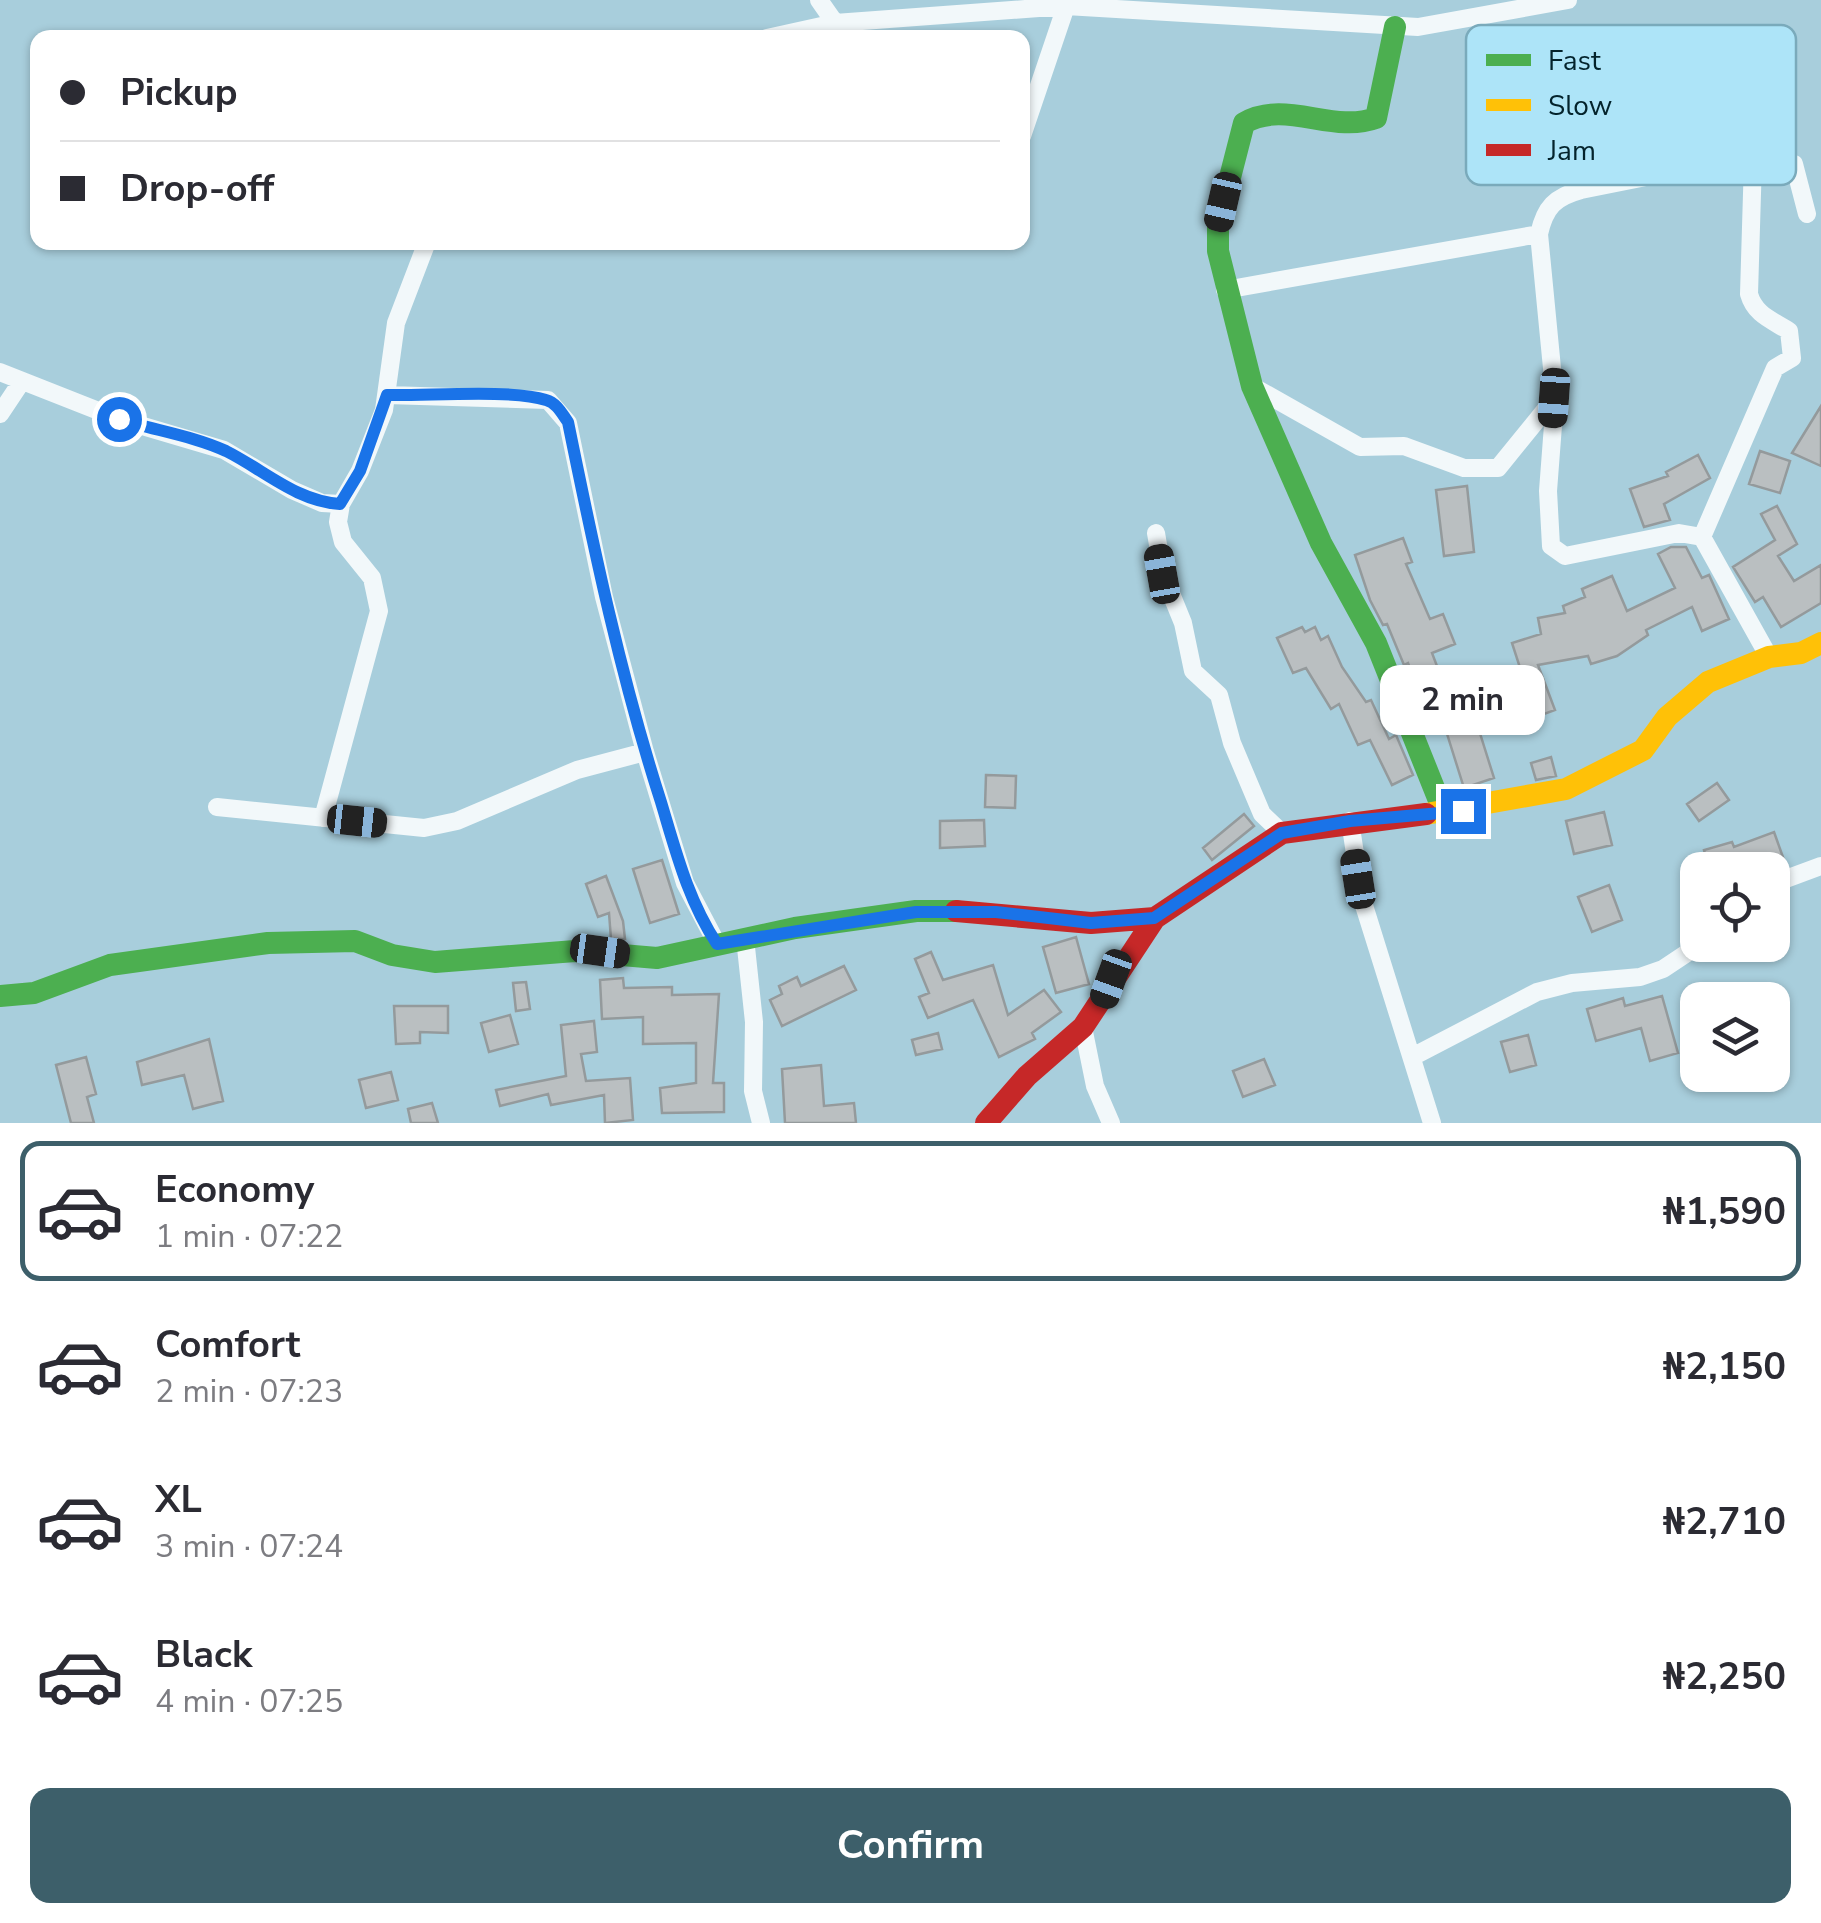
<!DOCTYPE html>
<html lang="en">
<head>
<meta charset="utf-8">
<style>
  body { margin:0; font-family:"Nunito Sans",sans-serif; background:#f2f2f3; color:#2b2b33; height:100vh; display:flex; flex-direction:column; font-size:38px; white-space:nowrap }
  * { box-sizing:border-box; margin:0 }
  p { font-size:32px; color:#7c7c81 }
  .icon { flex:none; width:55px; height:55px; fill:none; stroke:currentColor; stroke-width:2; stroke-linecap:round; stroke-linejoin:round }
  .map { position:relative; height:1123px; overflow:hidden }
  .sheet { display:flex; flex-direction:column; background:#fff; flex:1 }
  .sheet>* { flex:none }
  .banner { position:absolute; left:30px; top:30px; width:1000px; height:220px; border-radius:20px; box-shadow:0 2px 8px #0004; display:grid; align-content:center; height:220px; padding:0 30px; background:#fff }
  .buttons { position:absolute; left:1680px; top:852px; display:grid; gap:20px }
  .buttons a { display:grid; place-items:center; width:110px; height:110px; border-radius:20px; background:#fff; box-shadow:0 2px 8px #0004; font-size:50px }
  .end { position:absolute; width:45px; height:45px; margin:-22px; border:12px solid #1a73e8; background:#fff; box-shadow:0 0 0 5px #fff }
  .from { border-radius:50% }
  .bubble { position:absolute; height:70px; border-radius:20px; background:#fff; box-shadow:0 2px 8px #0004; font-size:32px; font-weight:700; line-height:70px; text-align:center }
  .car { position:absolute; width:30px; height:60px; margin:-30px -15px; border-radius:12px; box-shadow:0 0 8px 2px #0007; background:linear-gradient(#222 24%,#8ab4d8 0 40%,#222 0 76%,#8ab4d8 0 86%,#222 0) }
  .banner b { display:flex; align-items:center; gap:35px; height:95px; font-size:38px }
  .banner b+b { border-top:2px solid #e1e1e2 }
  .banner i { width:25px; height:25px; background:#2b2b33 }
  ul { padding:18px 0 0; list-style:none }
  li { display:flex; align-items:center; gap:30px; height:140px; margin:0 20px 15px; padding:0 10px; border:5px solid transparent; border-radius:20px }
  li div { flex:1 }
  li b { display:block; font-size:38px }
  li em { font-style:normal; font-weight:700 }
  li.current { border-color:#3d5f6a }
  li>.icon { width:90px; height:90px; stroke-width:1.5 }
  .primary-button { display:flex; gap:20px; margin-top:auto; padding:20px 30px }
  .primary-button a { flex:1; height:115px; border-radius:20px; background:#3d5f6a; color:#fff; font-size:40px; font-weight:700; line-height:115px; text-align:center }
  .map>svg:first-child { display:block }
  .building { fill:#babfc1; stroke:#949a9c; stroke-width:2.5 }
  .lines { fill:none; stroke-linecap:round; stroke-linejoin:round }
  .street { stroke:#f2f8fa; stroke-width:18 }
  .fast { stroke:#4caf50; stroke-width:22 }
  .slow { stroke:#ffc107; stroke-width:22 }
  .jam { stroke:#c62828; stroke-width:22 }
  .route { stroke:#1a73e8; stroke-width:12 }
  .key { fill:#ade4f8; stroke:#7aaabb; stroke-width:2.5 }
  .key-label { font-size:28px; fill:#04232c }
</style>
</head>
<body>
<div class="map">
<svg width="1821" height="1123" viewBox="0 0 1821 1123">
  <rect width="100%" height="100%" fill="#a8cedc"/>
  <!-- building -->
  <path class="building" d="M 1821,406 L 1821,466 L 1792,453 Z
    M 1760,451 L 1790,461 L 1780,493 L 1749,484 Z
    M 1698,455 L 1710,478 L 1664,504 L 1670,520 L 1644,527 L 1630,489 L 1668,476 L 1666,472 Z
    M 1467,486 L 1474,552 L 1444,556 L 1436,490 Z
    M 1777,506 L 1797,544 L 1778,556 L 1794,581 L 1821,565 L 1821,603 L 1781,627 L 1763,597 L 1755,602 L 1733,567 L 1775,540 L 1761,514 Z
    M 1403,538 L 1412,562 L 1406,564 L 1430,619 L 1443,614 L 1455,644 L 1432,653 L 1451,703 L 1463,700 L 1467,713 L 1473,711 L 1494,778 L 1464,788 L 1437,702 L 1424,707 L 1408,663 L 1404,665 L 1387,624 L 1383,625 L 1370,600 L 1355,555 Z
    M 1671,547 L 1686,547 L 1702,578 L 1709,575 L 1729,619 L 1702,631 L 1692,607 L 1646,630 L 1648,635 L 1617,656 L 1591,664 L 1588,656 L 1538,665 L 1555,710 L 1522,722 L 1508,687 L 1524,680 L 1512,643 L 1541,634 L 1538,618 L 1565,613 L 1563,606 L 1585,597 L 1582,589 L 1612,576 L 1627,611 L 1675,588 L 1658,554 Z
    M 1302,627 L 1305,632 L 1315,627 L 1321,640 L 1328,636 L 1342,667 L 1366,702 L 1371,700 L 1389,739 L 1396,735 L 1413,775 L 1392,785 L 1370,740 L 1358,745 L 1339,704 L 1331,709 L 1306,668 L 1293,673 L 1277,638 Z
    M 1551,757 L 1556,776 L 1536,780 L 1531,763 Z
    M 986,775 L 1016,776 L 1015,808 L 985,807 Z
    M 1717,783 L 1729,800 L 1699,821 L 1687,804 Z
    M 1604,812 L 1612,845 L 1574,854 L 1566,821 Z
    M 1244,814 L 1254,826 L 1212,860 L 1203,848 Z
    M 984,820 L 985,846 L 940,848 L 940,821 Z
    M 1774,832 L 1784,860 L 1756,870 L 1709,870 L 1704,850 L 1732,842 L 1734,847 Z
    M 662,860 L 679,914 L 650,923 L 633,869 Z
    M 606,876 L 623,921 L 625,939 L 611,939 L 609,913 L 598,917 L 586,884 Z
    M 1609,885 L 1622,920 L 1592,932 L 1578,897 Z
    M 1076,937 L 1089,984 L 1056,993 L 1043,947 Z
    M 931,952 L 943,980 L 993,965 L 1008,1015 L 1044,990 L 1061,1012 L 1032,1033 L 1035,1039 L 999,1057 L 973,1000 L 928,1018 L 919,997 L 929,993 L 915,959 Z
    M 844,966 L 856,990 L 782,1026 L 770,1000 L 782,994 L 779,986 L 797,977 L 801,986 Z
    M 623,978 L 624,988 L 672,987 L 672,995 L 719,994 L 713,1083 L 724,1083 L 724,1112 L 662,1113 L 660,1088 L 696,1083 L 696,1043 L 643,1044 L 643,1017 L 602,1019 L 600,980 Z
    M 526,982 L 530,1009 L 516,1011 L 513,983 Z
    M 1662,996 L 1678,1053 L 1650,1061 L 1641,1028 L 1596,1041 L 1587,1009 L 1623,998 L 1625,1006 Z
    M 394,1006 L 448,1006 L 448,1033 L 420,1032 L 420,1043 L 396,1044 Z
    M 510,1015 L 518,1044 L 489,1052 L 481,1023 Z
    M 594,1021 L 597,1052 L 581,1054 L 586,1081 L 630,1078 L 633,1120 L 605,1123 L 604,1095 L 551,1105 L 548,1094 L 500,1106 L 496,1090 L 566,1076 L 561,1025 Z
    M 938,1033 L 942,1049 L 916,1055 L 912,1040 Z
    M 1528,1035 L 1536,1065 L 1510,1072 L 1501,1042 Z
    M 209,1039 L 223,1101 L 193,1109 L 184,1075 L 142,1085 L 137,1062 Z
    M 86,1057 L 96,1094 L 87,1097 L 94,1123 L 71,1123 L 56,1065 Z
    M 1264,1059 L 1275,1085 L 1243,1097 L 1233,1071 Z
    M 821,1065 L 824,1106 L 854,1103 L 856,1123 L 785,1123 L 782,1069 Z
    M 391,1072 L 398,1100 L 366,1108 L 359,1080 Z
    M 432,1103 L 438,1123 L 411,1123 L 408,1109 Z"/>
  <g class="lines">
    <!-- street -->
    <path class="street" d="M 819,0 L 835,23
      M 767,38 L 835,23 L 1066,6 L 1418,27 L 1568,0
      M 1022,136 L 1066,6
      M 1225,290 L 1539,234
      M 0,372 L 119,419 L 224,450 L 292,490 L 322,503 L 341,504
      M 1252,386 L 1360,447 L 1404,446 L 1464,468 L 1498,468 L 1554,399
      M 387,395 L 548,400 L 568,423 L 604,597 L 645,752 L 685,883 L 717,944
      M 0,414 L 22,381
      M 1156,533 L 1163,574 L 1183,623 L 1193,671 L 1219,695 L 1232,743 L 1262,814 L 1282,833
      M 1702,537 L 1679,533 L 1565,556 L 1551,546 L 1548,491 L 1555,399 L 1539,234 C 1545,207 1555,197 1581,190 L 1711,164 L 1753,160 L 1794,164 L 1807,214
      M 1702,537 L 1775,368 L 1792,358 L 1789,331 C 1772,320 1755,315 1749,294 L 1753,160
      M 1702,537 L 1769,657
      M 217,807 L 424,828 L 457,821 L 577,770 L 645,752
      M 323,818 L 379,611 L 372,578 L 343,542 L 338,522 L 341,504 L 360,471 L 384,410 L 396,323 L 427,242
      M 1350,821 L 1362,899 L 1432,1123
      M 1772,884 L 1821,866
      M 745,938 L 754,1022 L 753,1091 L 761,1123
      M 1083,1027 L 1095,1086 L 1111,1123
      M 1412,1057 L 1537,992 L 1572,983 L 1640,977 L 1663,969 L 1699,945"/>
    <!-- fast -->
    <path class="fast" d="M 1395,27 L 1376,118 C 1332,134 1286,99 1244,123 L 1218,224 L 1218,251 L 1252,386 L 1321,543 L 1376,643 L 1444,813
      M 0,996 L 34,993 L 110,965 L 268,943 L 355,941 L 392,955 L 435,962 L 575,951 L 657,958 L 795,928 L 916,911 L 956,911"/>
    <!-- slow -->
    <path class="slow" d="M 1426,814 L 1566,789 L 1643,750 L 1667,717 L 1708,682 L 1769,657 L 1801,653 L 1821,643"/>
    <!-- jam -->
    <path class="jam" d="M 956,911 L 1091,923 L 1155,918
      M 986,1123 L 1027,1076 L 1083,1027 L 1155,918 L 1282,833 L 1426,814"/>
  </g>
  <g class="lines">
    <!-- route -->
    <path class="route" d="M 119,419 C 153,430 194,436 226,451 C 264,470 296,501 340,504 L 360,471 L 387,395 C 429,396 510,389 546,400 C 557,403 562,414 568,422 C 594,550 621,678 661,802 C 676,852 688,900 717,944 L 916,912 L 996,912 L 1091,923 L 1154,918 L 1282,833 L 1350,821 L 1463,811"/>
  </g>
  <!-- legend -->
  <rect x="1466" y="25" width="330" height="160" rx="15" class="key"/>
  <rect x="1486" y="54" width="45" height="12" fill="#4caf50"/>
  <rect x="1486" y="99" width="45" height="12" fill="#ffc107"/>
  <rect x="1486" y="144" width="45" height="12" fill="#c62828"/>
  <g class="key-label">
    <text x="1548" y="70">Fast</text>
    <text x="1548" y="115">Slow</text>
    <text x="1548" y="160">Jam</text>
  </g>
</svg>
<div class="buttons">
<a><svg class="icon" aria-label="locate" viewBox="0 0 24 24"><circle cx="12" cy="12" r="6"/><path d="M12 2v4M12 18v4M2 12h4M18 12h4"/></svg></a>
<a><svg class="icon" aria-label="layers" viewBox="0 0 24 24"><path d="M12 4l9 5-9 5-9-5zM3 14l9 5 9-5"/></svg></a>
</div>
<i class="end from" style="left:119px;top:419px"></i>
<i class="end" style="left:1463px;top:811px"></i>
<div class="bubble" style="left:1380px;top:665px;width:165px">2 min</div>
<i class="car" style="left:1223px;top:202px;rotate:193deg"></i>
<i class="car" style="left:1554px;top:398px;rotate:184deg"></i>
<i class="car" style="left:1162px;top:574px;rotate:350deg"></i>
<i class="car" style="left:357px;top:821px;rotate:96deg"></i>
<i class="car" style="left:1358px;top:879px;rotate:351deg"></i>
<i class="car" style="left:600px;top:951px;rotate:98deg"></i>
<i class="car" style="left:1111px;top:979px;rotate:200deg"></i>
<div class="banner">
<b><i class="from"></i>Pickup</b>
<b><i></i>Drop-off</b>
</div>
</div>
<section class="sheet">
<ul>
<li class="current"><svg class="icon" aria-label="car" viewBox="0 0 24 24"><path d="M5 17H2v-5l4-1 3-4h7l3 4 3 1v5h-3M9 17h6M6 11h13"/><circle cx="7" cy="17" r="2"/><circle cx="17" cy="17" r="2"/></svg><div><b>Economy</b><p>1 min · 07:22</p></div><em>₦1,590</em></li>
<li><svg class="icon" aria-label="car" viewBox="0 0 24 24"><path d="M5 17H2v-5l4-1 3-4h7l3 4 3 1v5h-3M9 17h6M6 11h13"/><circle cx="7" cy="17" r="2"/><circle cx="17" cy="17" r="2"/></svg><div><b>Comfort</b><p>2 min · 07:23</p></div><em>₦2,150</em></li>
<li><svg class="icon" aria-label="car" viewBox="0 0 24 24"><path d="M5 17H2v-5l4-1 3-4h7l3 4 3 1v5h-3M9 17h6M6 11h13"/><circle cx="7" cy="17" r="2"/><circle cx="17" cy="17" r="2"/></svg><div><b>XL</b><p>3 min · 07:24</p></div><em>₦2,710</em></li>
<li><svg class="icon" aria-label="car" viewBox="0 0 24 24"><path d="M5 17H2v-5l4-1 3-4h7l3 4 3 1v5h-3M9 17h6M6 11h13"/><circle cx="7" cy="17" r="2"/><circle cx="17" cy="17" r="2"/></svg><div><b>Black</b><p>4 min · 07:25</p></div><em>₦2,250</em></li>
</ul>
<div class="primary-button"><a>Confirm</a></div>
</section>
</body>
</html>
